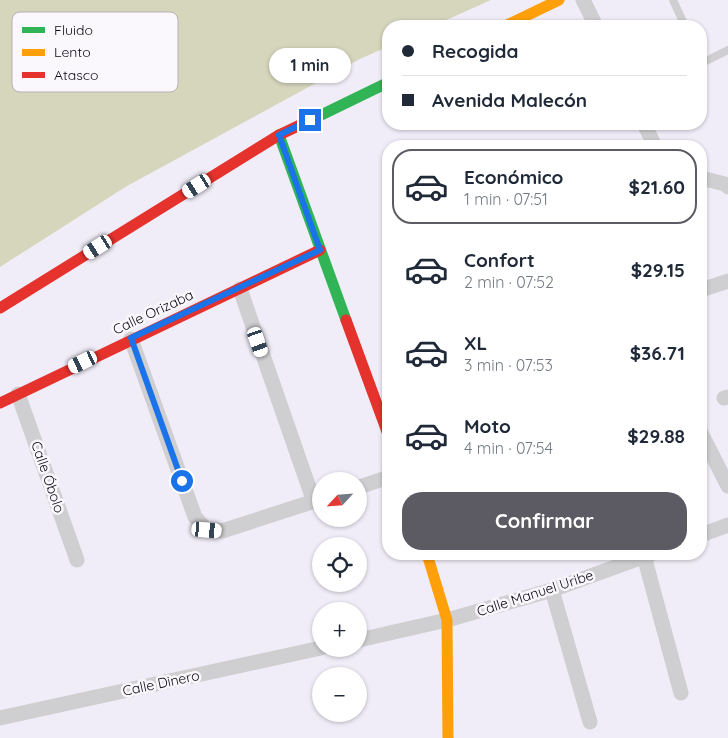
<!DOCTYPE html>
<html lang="es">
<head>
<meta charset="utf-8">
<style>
  body { margin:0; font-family:Quicksand,sans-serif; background:#f2f2f3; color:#1f2937; height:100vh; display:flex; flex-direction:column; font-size:19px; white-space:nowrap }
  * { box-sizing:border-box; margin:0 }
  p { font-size:16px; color:#747a83 }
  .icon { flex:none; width:28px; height:28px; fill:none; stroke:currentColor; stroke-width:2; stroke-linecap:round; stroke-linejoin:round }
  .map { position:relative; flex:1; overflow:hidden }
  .panel { position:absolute; left:382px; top:140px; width:325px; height:420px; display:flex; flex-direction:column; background:#fff; border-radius:20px; box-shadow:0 1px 4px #0004 }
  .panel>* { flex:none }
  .top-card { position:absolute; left:382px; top:20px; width:325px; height:110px; border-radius:20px; box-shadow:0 1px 4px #0004; display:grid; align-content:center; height:110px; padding:0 20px; background:#fff }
  .needle { width:32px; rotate:244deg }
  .tools { position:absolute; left:312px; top:472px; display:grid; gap:10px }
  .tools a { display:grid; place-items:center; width:55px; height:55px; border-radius:50%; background:#fff; box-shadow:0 1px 4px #0004; font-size:25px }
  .end { position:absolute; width:22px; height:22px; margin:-11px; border:6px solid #1a73e8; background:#fff; box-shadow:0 0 0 2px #fff }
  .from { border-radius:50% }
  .bubble { position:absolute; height:35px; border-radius:18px; background:#fff; box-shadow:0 1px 4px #0004; font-size:16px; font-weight:700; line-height:35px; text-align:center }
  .car { position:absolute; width:15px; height:30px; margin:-15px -8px; border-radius:6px; box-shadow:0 0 4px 1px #0007; background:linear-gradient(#fff 24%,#345 0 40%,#fff 0 76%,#345 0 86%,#fff 0) }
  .top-card b { display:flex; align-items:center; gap:18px; height:48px; font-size:19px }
  .top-card b+b { border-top:1px solid #e0e1e3 }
  .top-card i { width:12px; height:12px; background:#1f2937 }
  ul { padding:9px 0 0; list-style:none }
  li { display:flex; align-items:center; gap:15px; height:75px; margin:0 10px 8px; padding:0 10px; border:2px solid transparent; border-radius:20px }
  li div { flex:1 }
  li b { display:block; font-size:19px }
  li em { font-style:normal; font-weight:700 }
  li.current { border-color:#5c5a62 }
  li>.icon { width:45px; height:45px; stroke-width:1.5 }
  .primary-button { display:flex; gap:10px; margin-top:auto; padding:10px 20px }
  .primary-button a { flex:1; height:58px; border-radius:20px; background:#5c5a62; color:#fff; font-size:20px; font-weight:700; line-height:58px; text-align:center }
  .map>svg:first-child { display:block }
  .green { fill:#d6d6bd }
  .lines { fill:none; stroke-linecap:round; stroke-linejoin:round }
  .lane { stroke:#cfced1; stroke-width:8 }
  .street { stroke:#cfced1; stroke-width:15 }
  .fast { stroke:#30b455; stroke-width:11 }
  .slow { stroke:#ff9f0a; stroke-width:11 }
  .jam { stroke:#e5322d; stroke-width:11 }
  .route { stroke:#1a73e8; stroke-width:6 }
  .labels { text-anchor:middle; stroke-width:5; stroke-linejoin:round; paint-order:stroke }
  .street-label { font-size:14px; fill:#0d0b12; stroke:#faf8fd }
  .key { fill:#faf8fd; stroke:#b3b1b6; stroke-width:1 }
  .key-label { font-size:14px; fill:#0d0b12 }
</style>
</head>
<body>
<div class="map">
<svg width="728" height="738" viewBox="0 0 728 738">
  <rect width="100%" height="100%" fill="#f0edf8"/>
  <!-- green -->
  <path class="green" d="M 0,0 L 491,0 L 433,26 L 389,26 L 389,46 L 360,59 L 127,186 L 0,267 Z"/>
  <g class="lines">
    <!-- lane -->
    <path class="lane" d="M 673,0 L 685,26
      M 701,61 L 702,63 L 728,50"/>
    <!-- street -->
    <path class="street" d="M 583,0 L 596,26
      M 644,124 L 655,146
      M 701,178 L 725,184 L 728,187
      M 240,289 L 314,502
      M 701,290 L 728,281
      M 131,339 L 195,517 L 207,530 L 222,531 L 321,499
      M 18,394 L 77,560
      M 724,398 L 728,397
      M 701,433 L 728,486
      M 359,487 L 389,477
      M 701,535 L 728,525
      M 644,556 L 681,693
      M 552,590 L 590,722
      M 359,640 L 447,620 L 552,590 L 651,554
      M 0,718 L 321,648"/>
    <!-- fast -->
    <path class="fast" d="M 315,118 L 389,82
      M 279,135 L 346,320"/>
    <!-- slow -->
    <path class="slow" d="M 505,26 L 559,0
      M 427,554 L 447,620 L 448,738"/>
    <!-- jam -->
    <path class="jam" d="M 0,308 L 279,135 L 315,118
      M 346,320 L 389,437
      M 0,403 L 320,250"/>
  </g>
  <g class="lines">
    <!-- route -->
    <path class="route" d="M 182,481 L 131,338 L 320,250 L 279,135 L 310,120"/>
  </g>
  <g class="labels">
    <!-- street labels -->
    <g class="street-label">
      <text transform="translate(153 312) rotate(-25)" y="5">Calle Orizaba</text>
      <text transform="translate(48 477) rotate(71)" y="5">Calle Óbolo</text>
      <text transform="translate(535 593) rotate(-18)" y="5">Calle Manuel Uribe</text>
      <text transform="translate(161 683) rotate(-12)" y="5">Calle Dinero</text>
    </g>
  </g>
  <!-- legend -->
  <rect x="12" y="12" width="166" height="80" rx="8" class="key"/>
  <rect x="22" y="27" width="23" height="6" fill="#30b455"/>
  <rect x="22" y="49" width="23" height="7" fill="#ff9f0a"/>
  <rect x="22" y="72" width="23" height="6" fill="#e5322d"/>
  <g class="key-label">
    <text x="54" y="35">Fluido</text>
    <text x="54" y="57">Lento</text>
    <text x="54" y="80">Atasco</text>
  </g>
</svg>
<div class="tools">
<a><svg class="needle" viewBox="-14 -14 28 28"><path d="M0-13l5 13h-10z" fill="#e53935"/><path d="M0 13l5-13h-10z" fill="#747a83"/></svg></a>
<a><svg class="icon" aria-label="locate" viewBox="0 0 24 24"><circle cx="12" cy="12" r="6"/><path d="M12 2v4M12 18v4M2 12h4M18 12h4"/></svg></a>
<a>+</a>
<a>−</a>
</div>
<i class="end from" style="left:182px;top:481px"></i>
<i class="end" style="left:310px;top:120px"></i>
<div class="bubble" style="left:269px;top:48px;width:82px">1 min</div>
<i class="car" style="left:197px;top:186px;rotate:238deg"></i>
<i class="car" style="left:98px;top:247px;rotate:238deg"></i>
<i class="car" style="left:258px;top:342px;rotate:161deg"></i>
<i class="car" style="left:83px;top:362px;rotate:244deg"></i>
<i class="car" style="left:207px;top:530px;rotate:95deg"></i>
<div class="top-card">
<b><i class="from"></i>Recogida</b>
<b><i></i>Avenida Malecón</b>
</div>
<section class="panel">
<ul>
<li class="current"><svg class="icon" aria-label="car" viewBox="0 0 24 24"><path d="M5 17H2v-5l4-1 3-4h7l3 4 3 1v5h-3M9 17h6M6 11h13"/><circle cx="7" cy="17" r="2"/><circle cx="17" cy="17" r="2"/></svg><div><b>Económico</b><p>1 min · 07:51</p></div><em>$21.60</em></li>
<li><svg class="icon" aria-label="car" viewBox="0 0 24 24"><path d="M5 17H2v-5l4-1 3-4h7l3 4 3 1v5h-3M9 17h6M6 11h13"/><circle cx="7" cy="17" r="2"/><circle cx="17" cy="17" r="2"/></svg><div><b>Confort</b><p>2 min · 07:52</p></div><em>$29.15</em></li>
<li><svg class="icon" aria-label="car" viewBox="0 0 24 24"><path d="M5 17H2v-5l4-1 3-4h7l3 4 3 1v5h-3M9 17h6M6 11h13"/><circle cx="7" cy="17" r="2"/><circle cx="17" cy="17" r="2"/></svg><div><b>XL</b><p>3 min · 07:53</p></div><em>$36.71</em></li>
<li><svg class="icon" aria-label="car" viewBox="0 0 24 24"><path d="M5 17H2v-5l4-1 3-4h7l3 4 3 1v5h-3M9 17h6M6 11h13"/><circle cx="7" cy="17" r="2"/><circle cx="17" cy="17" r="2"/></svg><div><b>Moto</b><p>4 min · 07:54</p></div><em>$29.88</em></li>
</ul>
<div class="primary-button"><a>Confirmar</a></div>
</section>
</div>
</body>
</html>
